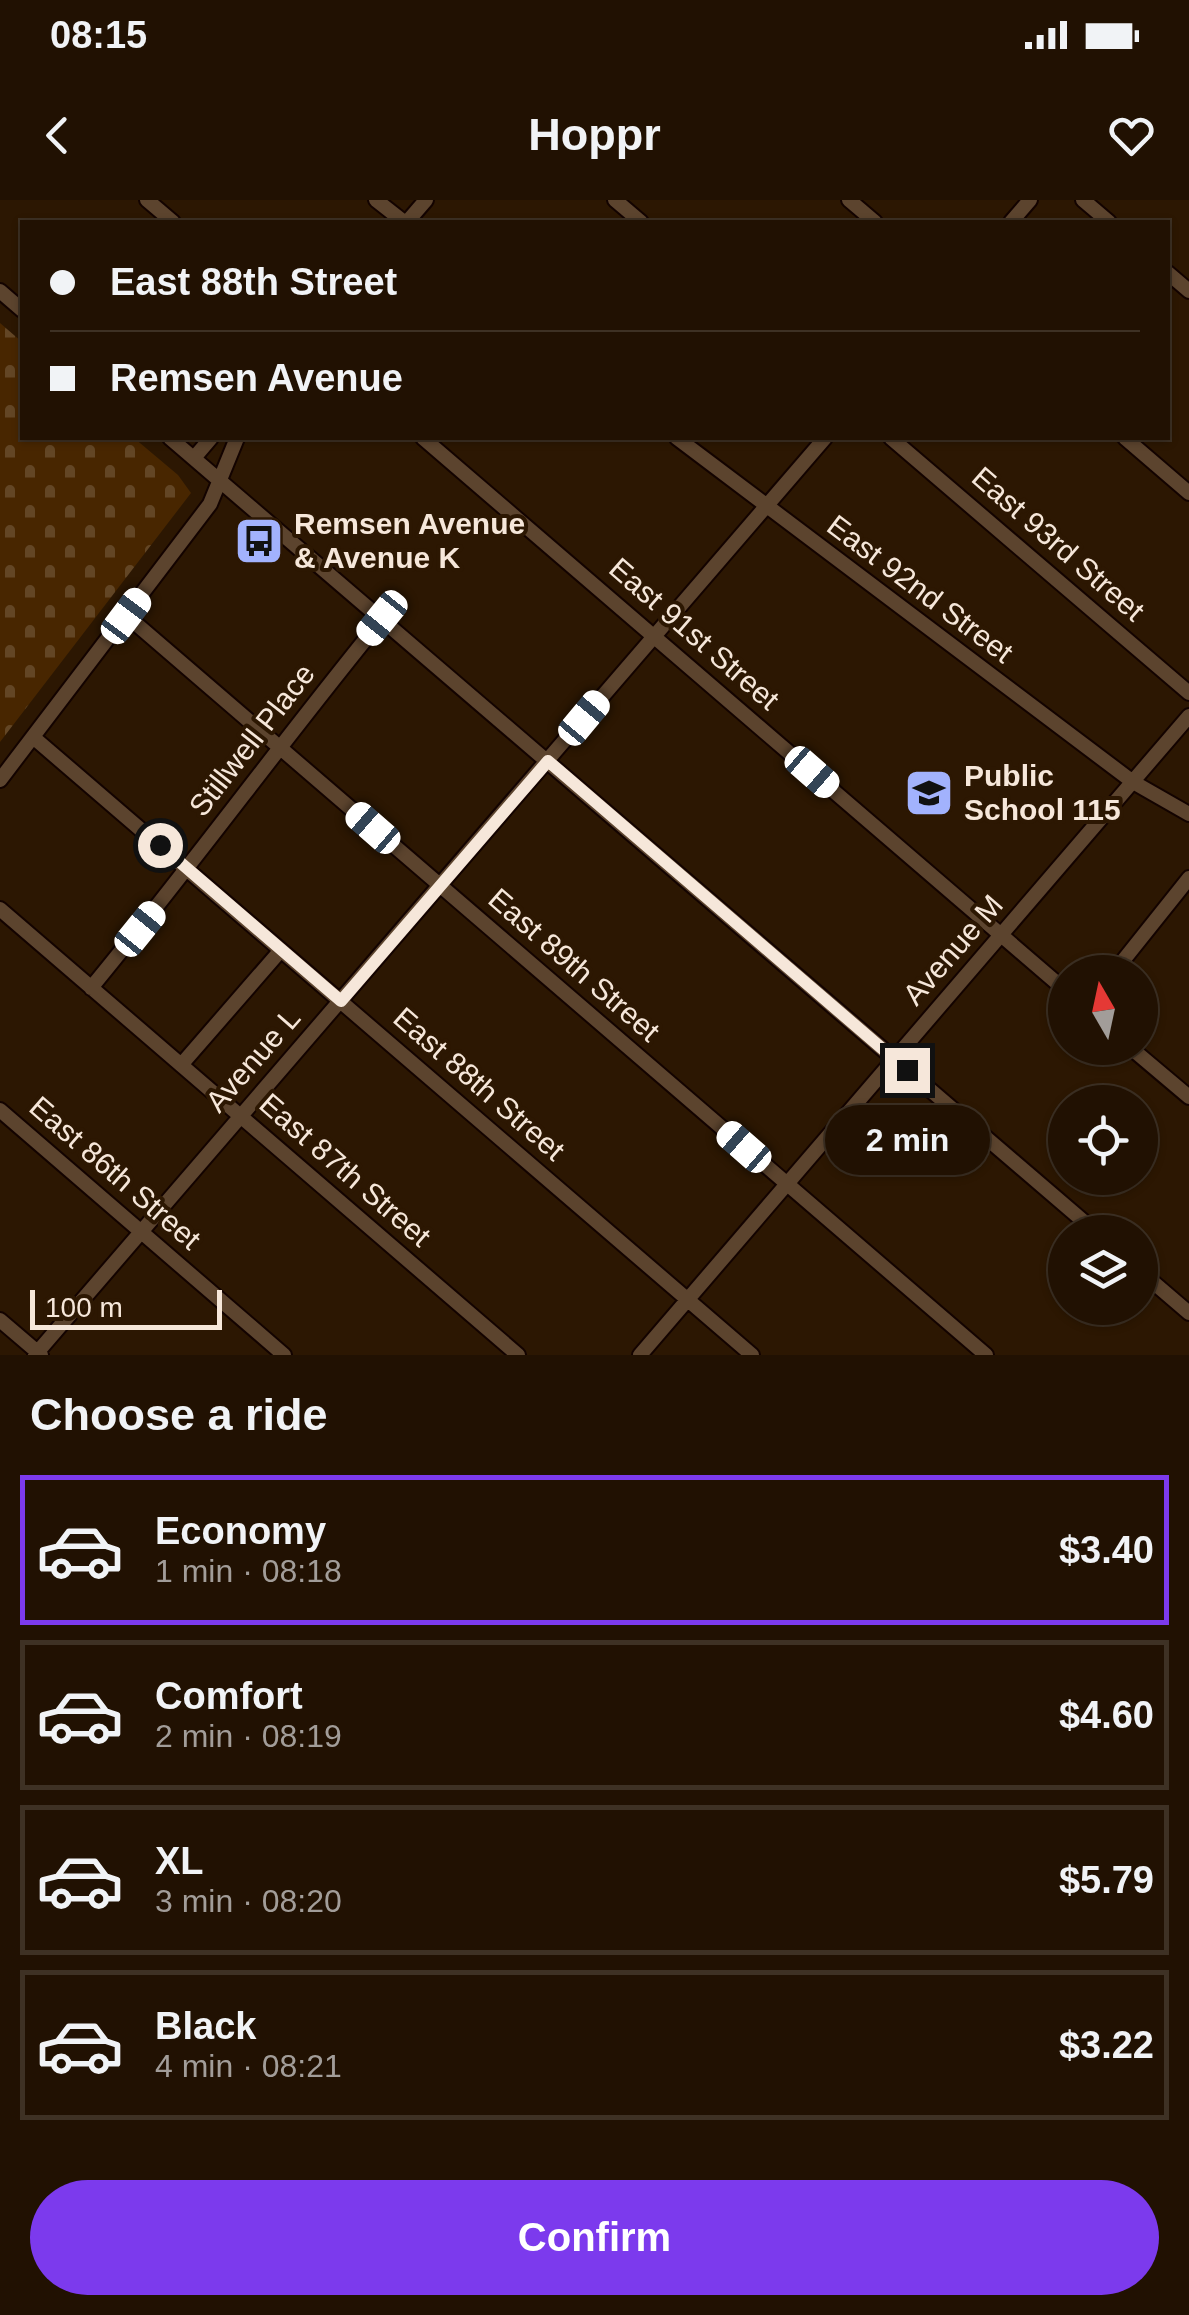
<!DOCTYPE html>
<html lang="en">
<head>
<meta charset="utf-8">
<style>
  body { margin:0; font-family:Arial,sans-serif; background:#291a0c; color:#f1f3f6; height:100vh; display:flex; flex-direction:column; font-size:38px; white-space:nowrap }
  * { box-sizing:border-box; margin:0 }
  p { font-size:32px; color:#a29d99 }
  .icon { flex:none; width:55px; height:55px; fill:none; stroke:currentColor; stroke-width:2; stroke-linecap:round; stroke-linejoin:round }
  .map { position:relative; height:1155px; overflow:hidden }
  .panel { display:flex; flex-direction:column; background:#211102; flex:1 }
  .panel>* { flex:none }
  .hud { position:absolute; left:20px; top:20px; width:1150px; height:220px; border-radius:0px; box-shadow:0 2px 8px #0004,0 0 0 2px #3e3124; display:grid; align-content:center; height:220px; padding:0 30px; background:#211102 }
  .needle { width:65px; rotate:351deg }
  .fabs { position:absolute; left:1048px; top:755px; display:grid; gap:20px }
  .fabs a { display:grid; place-items:center; width:110px; height:110px; border-radius:50%; background:#211102; box-shadow:0 2px 8px #0004,0 0 0 2px #3e3124; font-size:50px }
  .scale { position:absolute; left:30px; bottom:25px; width:192px; box-sizing:border-box; padding-left:10px; border:5px solid #f6e7da; border-top:0; font-size:28px; line-height:35px; white-space:nowrap; color:#f6e7da; -webkit-text-stroke:8px #2c1702; paint-order:stroke }
  .end { position:absolute; width:45px; height:45px; margin:-22px; border:12px solid #f6e7da; background:#111; box-shadow:0 0 0 5px #111 }
  .from { border-radius:50% }
  .bubble { position:absolute; height:70px; border-radius:35px; background:#211102; box-shadow:0 2px 8px #0004,0 0 0 2px #3e3124; font-size:32px; font-weight:600; line-height:70px; text-align:center }
  .car { position:absolute; width:30px; height:60px; margin:-30px -15px; border-radius:12px; box-shadow:0 0 8px 2px #0007; background:linear-gradient(#fff 24%,#345 0 40%,#fff 0 76%,#345 0 86%,#fff 0) }
  .hud b { display:flex; align-items:center; gap:35px; height:95px; font-size:38px }
  .hud b+b { border-top:2px solid #3e3124 }
  .hud i { width:25px; height:25px; background:#f1f3f6 }
  ul { padding:0; list-style:none }
  li { display:flex; align-items:center; gap:30px; height:150px; margin:0 20px 15px; padding:0 10px; border:5px solid #3e3124; border-radius:0px }
  li div { flex:1 }
  li b { display:block; font-size:38px }
  li em { font-style:normal; font-weight:600 }
  li.active { border-color:#7c3aed }
  li>.icon { width:90px; height:90px; stroke-width:1.5 }
  h2 { padding:0 30px; font-size:45px; line-height:120px }
  .cta { display:flex; gap:20px; margin-top:auto; padding:20px 30px }
  .cta a { flex:1; height:115px; border-radius:60px; background:#7c3aed; color:#fff; font-size:40px; font-weight:600; line-height:115px; text-align:center }
  .status { display:flex; justify-content:space-between; align-items:center; height:70px; padding:0 50px; background:#211102; direction:ltr }
  .status svg { height:28px; fill:currentColor }
  header { display:flex; justify-content:space-between; align-items:center; height:130px; padding:0 30px; background:#211102; font-size:45px; font-weight:600 }
  .map>svg:first-child { display:block }
  .cemetery { fill:url(#cemetery-stones) }
  .lines { fill:none; stroke-linecap:round; stroke-linejoin:round }
  .minor-casing { stroke:#130300; stroke-width:18 }
  .minor { stroke:#5c442e; stroke-width:14 }
  .route { stroke:#f6e7da; stroke-width:12 }
  .labels { text-anchor:middle; stroke-width:8; stroke-linejoin:round; paint-order:stroke }
  .poi-label { font-size:30px; font-weight:bold; fill:#f6e7da; stroke:#2c1702; text-anchor:start }
  .street-label { font-size:30px; fill:#f6e7da; stroke:#2c1702 }
</style>
</head>
<body>
<div class="status"><b>08:15</b><svg viewBox="0 0 49 12"><path d="M0 12V9h3v3zM5 12V6h3v6zM10 12V3h3v9zM15 12V0h3v12zM26 1h20v11H26zM47 4h2v5h-2z"/></svg></div>
<header><svg class="icon" aria-label="back" viewBox="0 0 24 24"><path d="M15 5l-7 7 7 7"/></svg>Hoppr<svg class="icon" aria-label="heart" viewBox="0 0 24 24"><path d="M12 20l-8-8c-3-5 5-10 8-4 3-6 11-1 8 4z"/></svg></header>
<div class="map">
<svg width="1189" height="1155" viewBox="0 0 1189 1155">
  <defs>
    <pattern id="cemetery-stones" width="16" height="16" patternUnits="userSpaceOnUse" patternTransform="scale(2.5)"><rect width="16" height="16" fill="#482600"/><path d="M2 7V4a2 2 0 0 1 4 0v3zM10 15v-3a2 2 0 0 1 4 0v3z" fill="#634625"/></pattern>
  </defs>
  <rect width="100%" height="100%" fill="#2c1702"/>
  <!-- cemetery -->
  <path class="cemetery" d="M 0,123 L 22,142 L 22,238 L 134,238 L 178,275 L 191,293 L 0,542 Z"/>
  <g class="lines">
    <!-- minor casing -->
    <g class="minor-casing">
      <path id="minor" d="M 147,0 L 173,22
        M 376,0 L 404,22
        M 615,0 L 641,22
        M 849,0 L 875,22
        M 1083,0 L 1109,22
        M 407,22 L 426,0
        M 1011,22 L 1030,0
        M 1168,73 L 1189,91
        M 0,91 L 22,110
        M 170,238 L 1096,1032
        M 423,238 L 1065,790
        M 677,238 L 1133,582 L 1189,614
        M 891,238 L 1189,493
        M 1125,238 L 1189,293
        M 194,258 L 211,238
        M 127,416 L 986,1155
        M 33,537 L 752,1155
        M 0,580 L 210,304 L 237,238
        M 0,709 L 518,1155
        M 1114,772 L 1189,678
        M 91,788 C 191,667 283,540 382,419
        M 1131,848 L 1189,897
        M 181,865 L 281,750
        M 0,910 L 284,1155
        M 1140,1071 L 1189,1113
        M 0,1120 L 41,1155
        M 35,1155 L 825,238
        M 640,1155 L 1189,516"/>
    </g>
    <!-- minor -->
    <use href="#minor" class="minor"/>
  </g>
  <g class="lines">
    <!-- route -->
    <path class="route" d="M 160,645 L 341,801 L 548,561 L 907,870"/>
  </g>
  <!-- icons -->
  <defs>
    <g id="bus-square" transform="scale(2.5)"><rect x="-9" y="-9" width="18" height="18" rx="4" fill="#a2b2fd" stroke="#2c1702"/><path d="M-5-6H5V4H4V6H2V4H-2V6H-4V4H-5ZM-3.5-4V0h7V-4ZM-3.5 1.2v1.5H-2V1.2ZM2 1.2v1.5H3.5V1.2Z" fill="#111"/></g>
    <g id="school-square" transform="scale(2.5)"><rect x="-9" y="-9" width="18" height="18" rx="4" fill="#a2b2fd" stroke="#2c1702"/><path d="M0-5L7-2L0 1L-7-2ZM-4 1L0 2.5L4 1V4Q0 6-4 4Z" fill="#111"/></g>
  </defs>
  <g fill-rule="evenodd">
    <use href="#bus-square" x="259" y="341"/>
    <use href="#school-square" x="929" y="593"/>
  </g>
  <g class="labels">
    <!-- poi labels -->
    <g class="poi-label">
      <text x="294" y="334">Remsen Avenue<tspan x="294" dy="34">&amp; Avenue K</tspan></text>
      <text x="964" y="586">Public<tspan x="964" dy="34">School 115</tspan></text>
    </g>
    <!-- street labels -->
    <g class="street-label">
      <text transform="translate(1058 344) rotate(41)" y="10">East 93rd Street</text>
      <text transform="translate(920 389) rotate(37)" y="10">East 92nd Street</text>
      <text transform="translate(694 434) rotate(41)" y="10">East 91st Street</text>
      <text transform="translate(252 540) rotate(-52)" y="10">Stillwell Place</text>
      <text transform="translate(953 750) rotate(-49)" y="10">Avenue M</text>
      <text transform="translate(574 765) rotate(41)" y="10">East 89th Street</text>
      <text transform="translate(253 860) rotate(-49)" y="10">Avenue L</text>
      <text transform="translate(479 884) rotate(41)" y="10">East 88th Street</text>
      <text transform="translate(345 970) rotate(41)" y="10">East 87th Street</text>
      <text transform="translate(115 973) rotate(41)" y="10">East 86th Street</text>
    </g>
  </g>
</svg>
<div class="fabs">
<a><svg class="needle" viewBox="-14 -14 28 28"><path d="M0-13l5 13h-10z" fill="#e53935"/><path d="M0 13l5-13h-10z" fill="#a29d99"/></svg></a>
<a><svg class="icon" aria-label="locate" viewBox="0 0 24 24"><circle cx="12" cy="12" r="6"/><path d="M12 2v4M12 18v4M2 12h4M18 12h4"/></svg></a>
<a><svg class="icon" aria-label="layers" viewBox="0 0 24 24"><path d="M12 4l9 5-9 5-9-5zM3 14l9 5 9-5"/></svg></a>
</div>
<div class="scale">100 m</div>
<i class="end from" style="left:160px;top:645px"></i>
<i class="end" style="left:907px;top:870px"></i>
<div class="bubble" style="left:825px;top:905px;width:165px">2 min</div>
<i class="car" style="left:126px;top:416px;rotate:37deg"></i>
<i class="car" style="left:382px;top:418px;rotate:219deg"></i>
<i class="car" style="left:584px;top:518px;rotate:40deg"></i>
<i class="car" style="left:812px;top:572px;rotate:131deg"></i>
<i class="car" style="left:373px;top:628px;rotate:311deg"></i>
<i class="car" style="left:140px;top:729px;rotate:39deg"></i>
<i class="car" style="left:744px;top:947px;rotate:311deg"></i>
<div class="hud">
<b><i class="from"></i>East 88th Street</b>
<b><i></i>Remsen Avenue</b>
</div>
</div>
<section class="panel">
<h2>Choose a ride</h2>
<ul>
<li class="active"><svg class="icon" aria-label="car" viewBox="0 0 24 24"><path d="M5 17H2v-5l4-1 3-4h7l3 4 3 1v5h-3M9 17h6M6 11h13"/><circle cx="7" cy="17" r="2"/><circle cx="17" cy="17" r="2"/></svg><div><b>Economy</b><p>1 min · 08:18</p></div><em>$3.40</em></li>
<li><svg class="icon" aria-label="car" viewBox="0 0 24 24"><path d="M5 17H2v-5l4-1 3-4h7l3 4 3 1v5h-3M9 17h6M6 11h13"/><circle cx="7" cy="17" r="2"/><circle cx="17" cy="17" r="2"/></svg><div><b>Comfort</b><p>2 min · 08:19</p></div><em>$4.60</em></li>
<li><svg class="icon" aria-label="car" viewBox="0 0 24 24"><path d="M5 17H2v-5l4-1 3-4h7l3 4 3 1v5h-3M9 17h6M6 11h13"/><circle cx="7" cy="17" r="2"/><circle cx="17" cy="17" r="2"/></svg><div><b>XL</b><p>3 min · 08:20</p></div><em>$5.79</em></li>
<li><svg class="icon" aria-label="car" viewBox="0 0 24 24"><path d="M5 17H2v-5l4-1 3-4h7l3 4 3 1v5h-3M9 17h6M6 11h13"/><circle cx="7" cy="17" r="2"/><circle cx="17" cy="17" r="2"/></svg><div><b>Black</b><p>4 min · 08:21</p></div><em>$3.22</em></li>
</ul>
<div class="cta"><a>Confirm</a></div>
</section>
</body>
</html>
